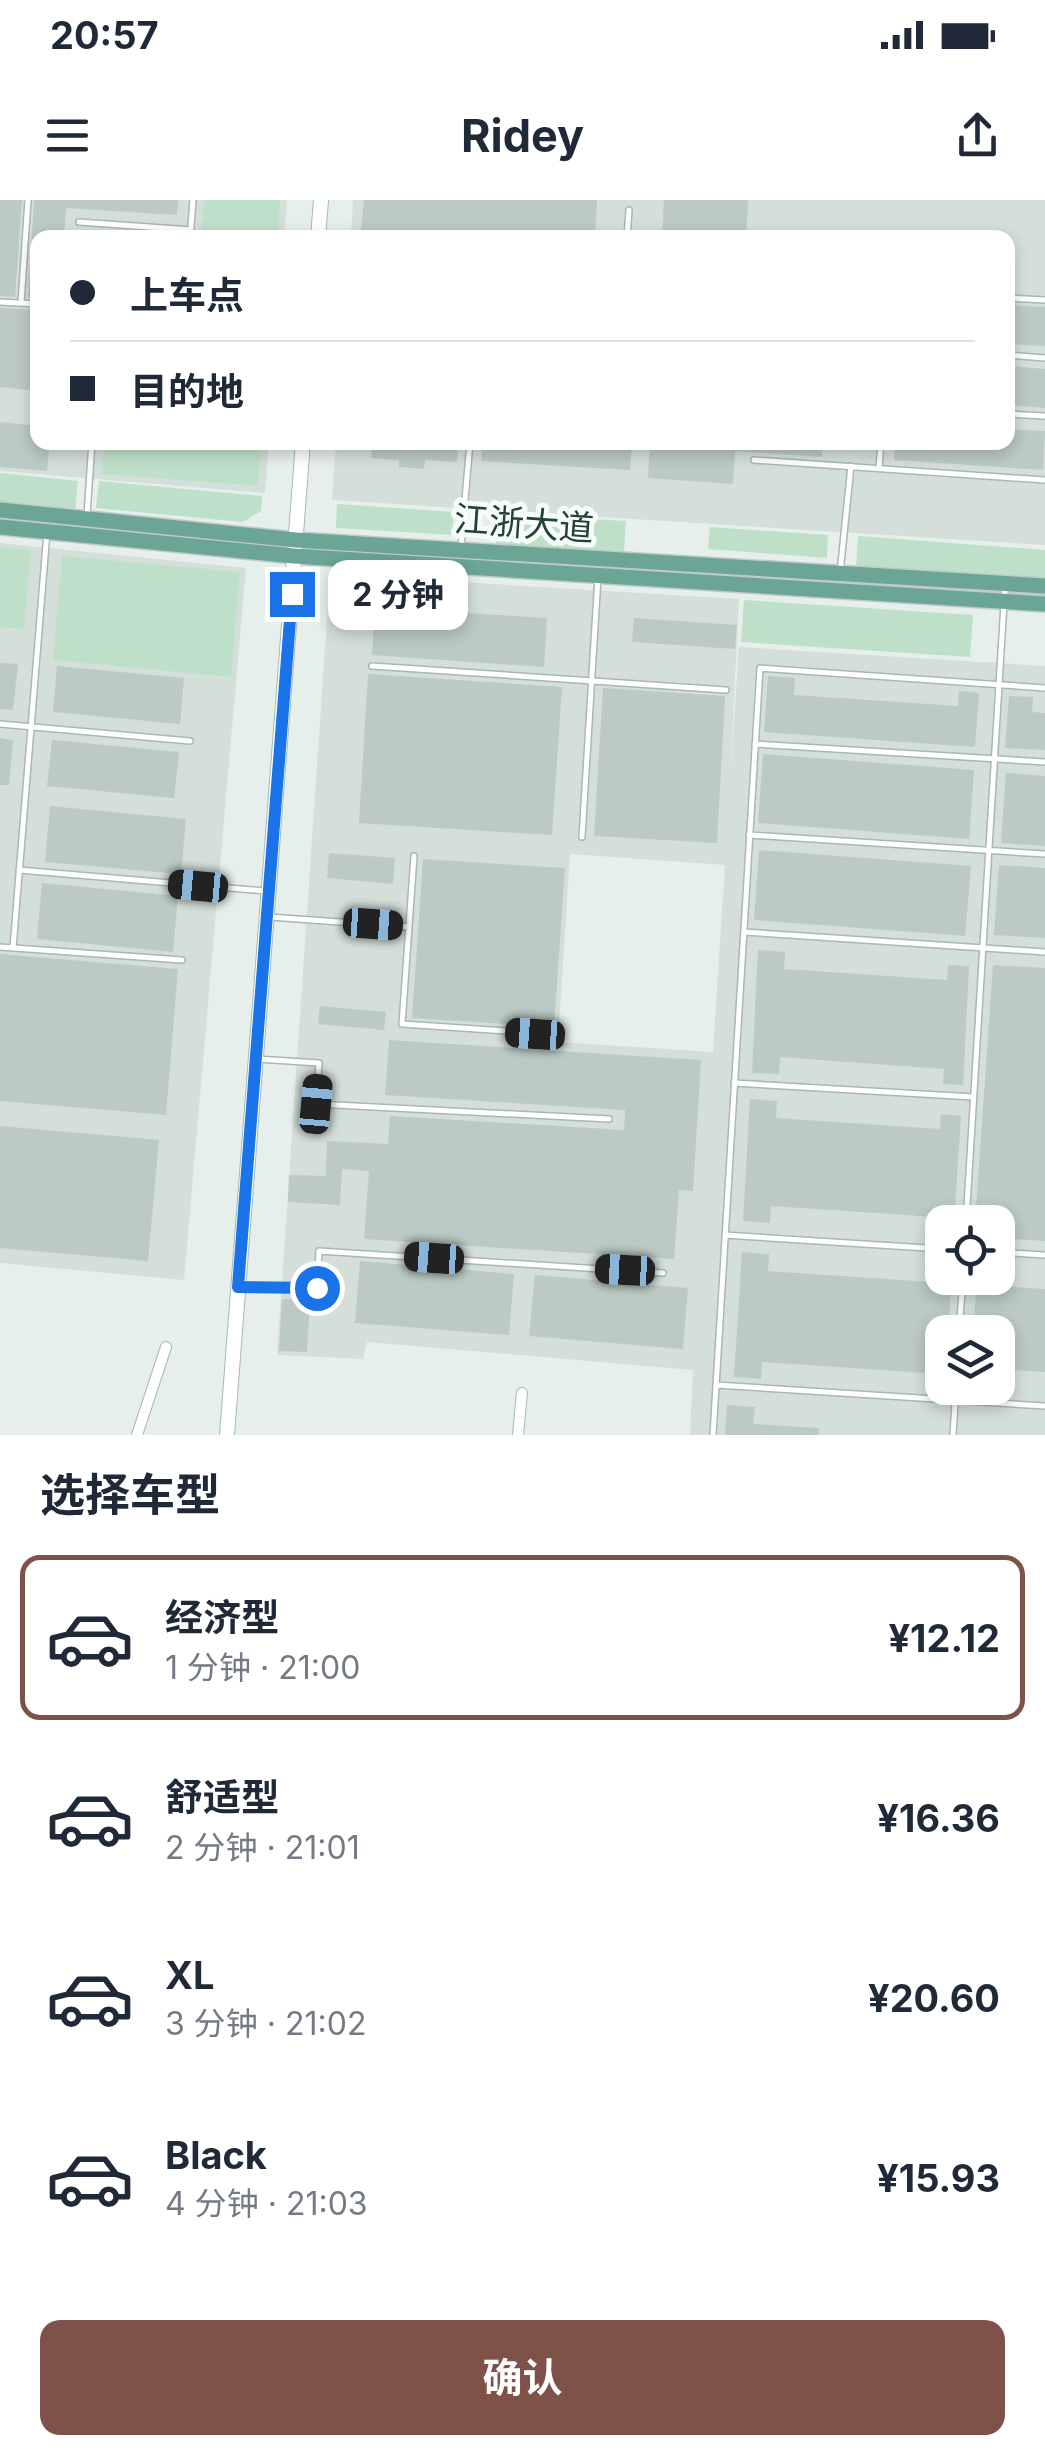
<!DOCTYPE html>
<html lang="zh">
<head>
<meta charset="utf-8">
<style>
  body { margin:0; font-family:Inter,"Noto Sans SC",sans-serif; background:#f2f2f3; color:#1f2937; height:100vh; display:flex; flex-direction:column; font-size:38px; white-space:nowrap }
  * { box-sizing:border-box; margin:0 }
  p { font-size:32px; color:#747a83 }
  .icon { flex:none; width:55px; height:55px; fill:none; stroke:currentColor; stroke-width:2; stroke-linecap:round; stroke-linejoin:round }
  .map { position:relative; height:1235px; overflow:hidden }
  .side { display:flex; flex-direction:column; background:#fff; flex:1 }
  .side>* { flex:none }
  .top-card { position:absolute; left:30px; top:30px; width:985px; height:220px; border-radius:20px; box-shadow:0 5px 15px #0003; display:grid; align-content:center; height:220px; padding:0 40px; background:#fff }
  .tools { position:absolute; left:925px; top:1005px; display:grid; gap:20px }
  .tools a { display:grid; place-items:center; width:90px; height:90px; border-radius:20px; background:#fff; box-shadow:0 5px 15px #0003; font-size:50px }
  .end { position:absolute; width:45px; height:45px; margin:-22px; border:12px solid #1a73e8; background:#fff; box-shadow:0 0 0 5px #fff }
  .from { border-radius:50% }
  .bubble { position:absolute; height:70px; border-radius:20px; background:#fff; box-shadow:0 5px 15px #0003; font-size:32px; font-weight:700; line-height:70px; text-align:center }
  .car { position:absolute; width:30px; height:60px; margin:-30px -15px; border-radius:12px; box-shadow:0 0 8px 2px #0007; background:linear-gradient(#222 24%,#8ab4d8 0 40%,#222 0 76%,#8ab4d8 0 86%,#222 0) }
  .top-card b { display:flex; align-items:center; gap:35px; height:95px; font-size:38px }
  .top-card b+b { border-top:2px solid #e0e1e3 }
  .top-card i { width:25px; height:25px; background:#1f2937 }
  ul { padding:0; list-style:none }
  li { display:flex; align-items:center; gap:30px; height:165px; margin:0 20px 15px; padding:0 20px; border:5px solid transparent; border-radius:20px }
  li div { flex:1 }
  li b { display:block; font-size:38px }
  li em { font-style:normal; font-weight:700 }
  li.selected { border-color:#7f5249 }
  li>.icon { width:90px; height:90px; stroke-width:1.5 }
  h2 { padding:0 40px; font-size:45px; line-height:120px }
  .button { display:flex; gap:20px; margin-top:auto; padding:20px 40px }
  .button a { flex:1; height:115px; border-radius:20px; background:#7f5249; color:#fff; font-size:40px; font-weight:700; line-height:115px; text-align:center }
  .status { display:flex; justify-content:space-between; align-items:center; height:70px; padding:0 50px; background:#fff; direction:ltr }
  .status svg { height:28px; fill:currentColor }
  header { display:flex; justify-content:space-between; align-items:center; height:130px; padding:0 40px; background:#fff; font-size:45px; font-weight:700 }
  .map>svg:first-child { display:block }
  .built { fill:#d4dfda; fill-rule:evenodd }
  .green { fill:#bfe0c8 }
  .building { fill:#bbcac4 }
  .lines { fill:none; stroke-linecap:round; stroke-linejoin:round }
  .service-casing { stroke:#a8b8b2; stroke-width:8 }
  .minor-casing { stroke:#a8b8b2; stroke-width:12 }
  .secondary-casing { stroke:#a4bbb3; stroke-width:16 }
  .primary-casing { stroke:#c2cac8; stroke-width:18 }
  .service { stroke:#fff; stroke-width:5 }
  .minor { stroke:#fff; stroke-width:10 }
  .secondary { stroke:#fff; stroke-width:14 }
  .primary { stroke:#6aa596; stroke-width:15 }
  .route { stroke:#1a73e8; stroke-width:12 }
  .labels { text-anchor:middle; stroke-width:10; stroke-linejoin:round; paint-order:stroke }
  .street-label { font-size:35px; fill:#24423a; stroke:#f7fbf9 }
</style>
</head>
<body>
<div class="status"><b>20:57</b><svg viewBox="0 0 49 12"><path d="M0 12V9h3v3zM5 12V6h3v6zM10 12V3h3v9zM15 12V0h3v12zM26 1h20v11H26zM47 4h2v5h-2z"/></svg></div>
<header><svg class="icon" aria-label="menu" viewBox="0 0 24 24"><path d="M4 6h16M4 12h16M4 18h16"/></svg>Ridey<svg class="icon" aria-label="share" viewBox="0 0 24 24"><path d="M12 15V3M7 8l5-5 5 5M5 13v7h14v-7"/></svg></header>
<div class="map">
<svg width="1045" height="1235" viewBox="0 0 1045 1235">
  <rect width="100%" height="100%" fill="#e6efeb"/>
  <!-- built -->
  <path class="built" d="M 0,0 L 287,0 L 284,37 L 38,38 L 38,242 L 269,243 L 265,293 L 0,271 Z
    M 353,0 L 1045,0 L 1045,345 L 332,300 L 336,243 L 1008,242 L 1008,38 L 351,37 Z
    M 0,343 L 246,368 L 184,1080 L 0,1063 Z
    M 330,374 L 739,399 L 730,578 L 739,447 L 1045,466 L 1045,1235 L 690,1235 L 693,1170 L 367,1142 L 363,1159 L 277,1155 ZM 570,654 L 725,665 L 713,852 L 558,842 ZM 942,1022 L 998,1022 L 998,1078 L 942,1078 ZM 942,1132 L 998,1132 L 998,1188 L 942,1188 Z"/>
  <!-- green -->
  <path class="green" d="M 204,0 L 280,0 L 278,37 L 201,37 Z
    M 185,243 L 261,243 L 258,286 L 102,274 L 104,244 L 183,250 Z
    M 0,273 L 78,281 L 75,312 L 0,305 Z
    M 99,281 L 262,296 L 261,311 L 243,322 L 96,308 Z
    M 337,304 L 454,312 L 452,335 L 336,328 Z
    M 497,314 L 626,321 L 624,352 L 496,345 Z
    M 710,327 L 828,335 L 827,358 L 708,349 Z
    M 858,336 L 1045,350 L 1045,381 L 856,368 Z
    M 0,347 L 31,350 L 24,429 L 0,427 Z
    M 62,356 L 240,372 L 231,477 L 53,460 Z
    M 744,400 L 973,415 L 970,457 L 741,442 Z"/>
  <!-- building -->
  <path class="building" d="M 0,0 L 22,0 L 15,97 L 0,96 Z
    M 34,0 L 178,0 L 177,15 L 66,8 L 64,38 L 38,38 L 38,98 L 28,97 Z
    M 364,0 L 597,0 L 595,33 L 506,35 L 506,38 L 360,38 Z
    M 664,0 L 748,0 L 746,38 L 662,38 Z
    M 1008,105 L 1045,107 L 1045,146 L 1008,144 Z
    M 0,108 L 38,110 L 38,191 L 0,187 Z
    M 1008,166 L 1045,169 L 1045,208 L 1008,205 Z
    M 0,222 L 38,226 L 38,242 L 50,242 L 47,271 L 0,267 Z
    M 1008,229 L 1045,231 L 1043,270 L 894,260 L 895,242 L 1008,242 Z
    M 372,242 L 458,244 L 457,262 L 425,260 L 424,269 L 399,267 L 399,260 L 371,258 Z
    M 482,242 L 632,242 L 630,270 L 481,261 Z
    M 650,242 L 823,242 L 822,257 L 735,251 L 733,284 L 648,278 Z
    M 375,407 L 547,418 L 544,467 L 372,455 Z
    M 634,418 L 737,425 L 735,449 L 632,442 Z
    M 0,463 L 18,464 L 13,510 L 0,509 Z
    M 57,466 L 184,478 L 180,524 L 53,512 Z
    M 368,474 L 562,487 L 552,635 L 359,623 Z
    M 768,476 L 795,478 L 794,495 L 958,506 L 959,491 L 979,493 L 975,547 L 764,532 Z
    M 603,488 L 725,496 L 717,643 L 594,636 Z
    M 1009,496 L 1033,497 L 1032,512 L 1045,513 L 1045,550 L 1005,548 Z
    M 0,538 L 13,540 L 9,585 L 0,585 Z
    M 52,540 L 179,552 L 174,598 L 47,586 Z
    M 763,554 L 974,570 L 969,639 L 758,623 Z
    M 1006,573 L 1045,576 L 1045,646 L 1001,643 Z
    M 50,606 L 186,619 L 181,674 L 45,662 Z
    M 759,650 L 971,666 L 965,736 L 754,720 Z
    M 329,653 L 395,658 L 393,684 L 327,678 Z
    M 423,659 L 565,668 L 554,827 L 412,818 Z
    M 999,665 L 1045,668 L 1045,738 L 994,735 Z
    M 42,683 L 178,696 L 173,752 L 37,739 Z
    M 758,750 L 785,752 L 784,769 L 947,780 L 948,765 L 969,766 L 963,885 L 943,884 L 944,869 L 780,857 L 779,874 L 752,873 Z
    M 0,754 L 178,769 L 166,915 L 0,901 Z
    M 993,765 L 1045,768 L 1045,1041 L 998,1038 L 998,1022 L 975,1022 Z
    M 320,806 L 386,812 L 384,830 L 318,824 Z
    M 389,840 L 701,860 L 693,991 L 679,990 L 674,1059 L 364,1039 L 369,971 L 342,969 L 340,1005 L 288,1002 L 289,975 L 326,976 L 327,941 L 388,944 L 390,916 L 624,930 L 625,910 L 385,895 Z
    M 750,899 L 777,901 L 776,918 L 940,929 L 941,914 L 961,916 L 954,1022 L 942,1022 L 942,1033 L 934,1032 L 935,1017 L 771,1006 L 770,1023 L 743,1021 Z
    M 0,926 L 159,940 L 148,1061 L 0,1048 Z
    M 742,1052 L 769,1054 L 768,1071 L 931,1082 L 932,1067 L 942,1068 L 942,1078 L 952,1078 L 949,1123 L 942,1122 L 942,1190 L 925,1188 L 926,1173 L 762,1162 L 761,1179 L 734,1177 Z
    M 360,1061 L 514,1074 L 509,1135 L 355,1123 Z
    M 535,1075 L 688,1088 L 683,1149 L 529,1136 Z
    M 977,1078 L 1002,1078 L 1001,1086 L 1045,1089 L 1045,1172 L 998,1169 L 998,1132 L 973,1132 Z
    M 282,1099 L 310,1100 L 307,1152 L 279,1151 Z
    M 727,1205 L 755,1207 L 753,1224 L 819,1228 L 819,1235 L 725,1235 Z"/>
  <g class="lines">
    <!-- service casing -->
    <g class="service-casing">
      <path id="service" d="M 79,22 L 191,30
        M 190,38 L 193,0
        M 627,38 L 629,10
        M 1008,98 L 1045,100
        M 0,102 L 38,104
        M 21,103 L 28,0
        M 1008,155 L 1045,158
        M 1008,214 L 1044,216
        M 754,260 L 1045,280
        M 879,268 L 881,242
        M 87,315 L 92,242
        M 461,347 L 470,242
        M 840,373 L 851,266
        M 372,466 L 726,490
        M 0,524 L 190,541
        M 755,544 L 1045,562
        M 749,635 L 1045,654
        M 582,637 L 598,377
        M 414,656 L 402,824 L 535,833
        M 19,670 L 266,691
        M 270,717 L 409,727
        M 744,732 L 1045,752
        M 0,747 L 182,760
        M 13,748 L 47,332
        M 257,859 L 319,863 L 316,904 L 609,919
        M 734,883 L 974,897
        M 966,1022 L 1005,387
        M 725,1035 L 942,1049
        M 998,1052 L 1045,1055
        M 241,1087 L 317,1088 L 319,1051 L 663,1073
        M 959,1132 L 963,1078
        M 716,1185 L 1045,1206
        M 713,1235 L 760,468 L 1045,488
        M 953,1235 L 956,1188"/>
    </g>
    <!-- minor casing -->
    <g class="minor-casing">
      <path id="minor" d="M 137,1235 L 166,1147
        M 518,1235 L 522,1193"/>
    </g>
    <!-- secondary casing -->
    <g class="secondary-casing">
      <path id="secondary" d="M 318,38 L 321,0
        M 227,1235 L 303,242"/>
    </g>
    <!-- primary casing -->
    <g class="primary-casing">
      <path id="primary" d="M 0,310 L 296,340 L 1045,386
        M 0,327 L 294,356 L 1045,404"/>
    </g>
    <!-- service -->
    <use href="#service" class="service"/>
    <!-- minor -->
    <use href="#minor" class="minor"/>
    <!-- secondary -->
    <use href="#secondary" class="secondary"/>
    <!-- primary -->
    <use href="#primary" class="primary"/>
  </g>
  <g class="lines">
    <!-- route -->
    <path class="route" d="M 292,394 L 238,1087 L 317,1088"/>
  </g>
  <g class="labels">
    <!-- street labels -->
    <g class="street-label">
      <text transform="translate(524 324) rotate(4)" y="12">江浙大道</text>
    </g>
  </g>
</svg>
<div class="tools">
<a><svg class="icon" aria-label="locate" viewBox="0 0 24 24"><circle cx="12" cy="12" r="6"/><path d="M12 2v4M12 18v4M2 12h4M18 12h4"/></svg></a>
<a><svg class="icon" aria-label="layers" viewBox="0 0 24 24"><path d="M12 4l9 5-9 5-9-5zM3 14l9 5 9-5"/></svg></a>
</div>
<i class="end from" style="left:317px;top:1088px"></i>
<i class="end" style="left:292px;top:394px"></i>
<div class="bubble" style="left:328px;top:360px;width:140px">2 分钟</div>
<i class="car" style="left:198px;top:686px;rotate:275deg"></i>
<i class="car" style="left:373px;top:724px;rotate:94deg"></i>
<i class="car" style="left:535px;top:834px;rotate:274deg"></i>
<i class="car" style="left:316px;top:904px;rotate:5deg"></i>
<i class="car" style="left:434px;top:1058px;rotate:274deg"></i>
<i class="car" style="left:625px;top:1070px;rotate:273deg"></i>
<div class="top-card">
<b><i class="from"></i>上车点</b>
<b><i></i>目的地</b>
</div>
</div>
<section class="side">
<h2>选择车型</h2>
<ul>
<li class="selected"><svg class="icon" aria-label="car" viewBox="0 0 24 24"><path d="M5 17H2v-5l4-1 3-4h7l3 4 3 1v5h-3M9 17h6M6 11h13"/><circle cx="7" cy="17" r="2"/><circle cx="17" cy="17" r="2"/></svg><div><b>经济型</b><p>1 分钟 · 21:00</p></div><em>¥12.12</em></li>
<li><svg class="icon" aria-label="car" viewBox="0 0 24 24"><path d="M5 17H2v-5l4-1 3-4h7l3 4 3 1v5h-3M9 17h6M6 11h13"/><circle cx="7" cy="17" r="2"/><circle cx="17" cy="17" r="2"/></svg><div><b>舒适型</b><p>2 分钟 · 21:01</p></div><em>¥16.36</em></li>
<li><svg class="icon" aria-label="car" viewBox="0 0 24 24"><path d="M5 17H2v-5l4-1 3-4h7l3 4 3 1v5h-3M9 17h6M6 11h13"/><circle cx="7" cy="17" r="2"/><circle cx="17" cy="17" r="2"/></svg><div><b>XL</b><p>3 分钟 · 21:02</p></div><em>¥20.60</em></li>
<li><svg class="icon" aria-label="car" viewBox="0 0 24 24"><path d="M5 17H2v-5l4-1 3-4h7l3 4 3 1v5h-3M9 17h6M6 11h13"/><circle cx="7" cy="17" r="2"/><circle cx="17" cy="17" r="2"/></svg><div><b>Black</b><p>4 分钟 · 21:03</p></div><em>¥15.93</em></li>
</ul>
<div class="button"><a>确认</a></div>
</section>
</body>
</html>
